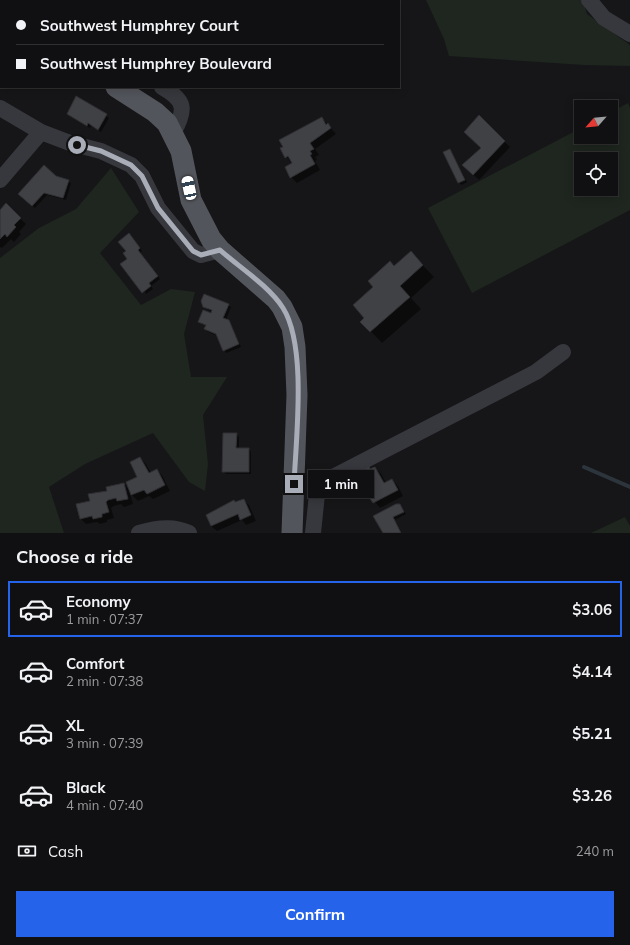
<!DOCTYPE html>
<html lang="en">
<head>
<meta charset="utf-8">
<style>
  body { margin:0; font-family:Mulish,sans-serif; background:#1e1e20; color:#f1f3f6; height:100vh; display:flex; flex-direction:column; font-size:15px; white-space:nowrap }
  * { box-sizing:border-box; margin:0 }
  p { font-size:13px; color:#9c9d9f }
  .icon { flex:none; width:22px; height:22px; fill:none; stroke:currentColor; stroke-width:2; stroke-linecap:round; stroke-linejoin:round }
  .map { position:relative; height:533px; overflow:hidden }
  .details { display:flex; flex-direction:column; background:#101012; flex:1 }
  .details>* { flex:none }
  .hud { position:absolute; left:0px; top:0px; width:400px; height:88px; box-shadow:0 2px 10px #0003,0 0 0 1px #303032; display:grid; align-content:center; height:88px; padding:0 16px; background:#101012 }
  .needle { width:26px; rotate:243deg }
  .tools { position:absolute; left:574px; top:100px; display:grid; gap:8px }
  .tools a { display:grid; place-items:center; width:44px; height:44px; border-radius:0px; background:#101012; box-shadow:0 2px 10px #0003,0 0 0 1px #303032; font-size:20px }
  .end { position:absolute; width:18px; height:18px; margin:-9px; border:5px solid #a8adb8; background:#111; box-shadow:0 0 0 2px #111 }
  .from { border-radius:50% }
  .bubble { position:absolute; height:28px; border-radius:0px; background:#101012; box-shadow:0 2px 10px #0003,0 0 0 1px #303032; font-size:13px; font-weight:700; line-height:28px; text-align:center }
  .car { position:absolute; width:12px; height:24px; margin:-12px -6px; border-radius:5px; box-shadow:0 0 3px 1px #0007; background:linear-gradient(#fff 24%,#345 0 40%,#fff 0 76%,#345 0 86%,#fff 0) }
  .hud b { display:flex; align-items:center; gap:14px; height:38px; font-size:15px }
  .hud b+b { border-top:1px solid #303032 }
  .hud i { width:10px; height:10px; background:#f1f3f6 }
  ul { padding:0; list-style:none }
  li { display:flex; align-items:center; gap:12px; height:56px; margin:0 8px 6px; padding:0 8px; border:2px solid transparent; border-radius:0px }
  li div { flex:1 }
  li b { display:block; font-size:15px }
  li em { font-style:normal; font-weight:700 }
  li.active { border-color:#2563eb }
  li>.icon { width:36px; height:36px; stroke-width:1.5 }
  h2 { padding:0 16px; font-size:18px; line-height:48px }
  .pay { display:flex; align-items:center; gap:10px; height:44px; padding:0 16px; font-size:15px }
  .pay p { margin-inline-start:auto }
  .primary-button { display:flex; gap:8px; margin-top:auto; padding:8px 16px }
  .primary-button a { flex:1; height:46px; border-radius:0px; background:#2563eb; color:#fff; font-size:16px; font-weight:700; line-height:46px; text-align:center }
  .map>svg:first-child { display:block }
  .green { fill:#1e261f; fill-rule:evenodd }
  .shadow { fill:#0007 }
  .lines { fill:none; stroke-linecap:round; stroke-linejoin:round }
  .stream { stroke:#2c353c; stroke-width:4 }
  .building { fill:#404145; stroke:#303034 }
  .minor { stroke:#37383d; stroke-width:16 }
  .major { stroke:#53555c; stroke-width:21 }
  .route { stroke:#a8adb8; stroke-width:5 }
</style>
</head>
<body>
<div class="map">
<svg width="630" height="533" viewBox="0 0 630 533">
  <rect width="100%" height="100%" fill="#161618"/>
  <!-- green -->
  <path class="green" d="M 426,0 L 583,0 L 587,14 L 630,45 L 630,66 L 584,65 L 449,56 L 444,39 Z
    M 628,103 L 630,108 L 630,210 L 472,293 L 428,208 L 581,128 L 581,137 L 611,137 L 611,112 ZM 581,159 L 611,159 L 611,189 L 581,189 Z
    M 111,168 L 139,212 L 100,253 L 141,305 L 171,289 L 195,292 L 184,334 L 191,377 L 227,377 L 203,415 L 208,464 L 205,491 L 189,482 L 153,433 L 85,464 L 49,487 L 64,533 L 0,533 L 0,258 L 39,228 L 76,209 Z
    M 625,517 L 630,526 L 630,533 L 591,533 Z"/>
  <!-- shadow -->
  <path class="shadow" d="M 160,0 L 186,0 L 186,1 L 160,1 Z
    M 1,41 L 1,78 L 0,78 L 0,42 Z
    M 77,97 L 109,118 L 101,132 L 91,125 L 90,128 L 68,114 Z
    M 479,117 L 510,147 L 479,180 L 463,165 L 482,148 Z
    M 322,118 L 336,134 L 315,149 L 319,155 L 315,157 L 317,160 L 315,161 L 320,170 L 297,183 L 291,177 L 292,164 L 281,149 Z
    M 450,150 L 467,182 L 462,185 L 459,183 Z
    M 55,177 L 68,181 L 71,183 L 66,200 L 47,195 L 35,208 L 22,196 Z
    M 6,205 L 26,224 L 19,232 L 21,234 L 14,242 L 11,239 L 2,248 L 0,247 L 0,211 Z
    M 131,237 L 142,251 L 140,253 L 160,279 L 151,286 L 153,289 L 146,294 L 128,259 L 127,251 Z
    M 411,253 L 434,277 L 411,298 L 421,309 L 382,343 L 362,322 Z
    M 228,305 L 231,307 L 226,320 L 231,324 L 241,347 L 226,353 L 218,336 L 208,332 L 205,329 L 207,326 L 200,322 L 211,314 L 212,312 L 204,307 Z
    M 237,434 L 239,437 L 239,449 L 249,449 L 251,452 L 251,474 L 226,474 L 223,471 Z
    M 140,458 L 146,464 L 151,473 L 156,470 L 162,475 L 170,491 L 153,499 L 149,496 L 138,501 L 130,493 L 133,504 L 124,507 L 121,504 L 114,506 L 111,508 L 114,518 L 107,520 L 107,522 L 100,524 L 97,522 L 86,524 L 81,519 L 92,502 L 101,494 L 124,484 L 130,490 L 138,478 Z
    M 368,466 L 372,470 L 375,468 L 381,474 L 386,483 L 392,480 L 398,486 L 403,496 L 380,508 L 368,493 L 359,498 L 353,492 L 347,481 L 360,474 Z
    M 243,500 L 249,505 L 256,521 L 246,525 L 242,520 L 217,531 L 211,526 L 235,503 Z
    M 400,505 L 406,514 L 395,520 L 402,533 L 385,533 L 374,517 Z"/>
  <g class="lines">
    <!-- stream -->
    <path class="stream" d="M 584,467 L 630,487"/>
  </g>
  <!-- building -->
  <path class="building" d="M 4,0 L 52,0 L 53,1 L 4,1 Z
    M 76,96 L 107,114 L 98,130 L 88,123 L 87,126 L 67,114 Z
    M 479,115 L 505,141 L 473,175 L 462,165 L 481,148 L 464,132 Z
    M 322,117 L 326,125 L 328,123 L 331,128 L 310,143 L 314,149 L 310,151 L 312,154 L 310,155 L 315,164 L 290,178 L 285,167 L 292,163 L 288,156 L 285,158 L 280,148 L 283,147 L 279,140 Z
    M 450,149 L 465,180 L 458,183 L 443,152 Z
    M 44,165 L 56,176 L 69,180 L 63,198 L 44,193 L 32,206 L 18,194 Z
    M 6,203 L 21,218 L 14,225 L 16,227 L 7,237 L 5,234 L 0,239 L 0,210 Z
    M 129,233 L 140,248 L 138,250 L 158,276 L 149,283 L 151,286 L 142,293 L 120,264 L 127,259 L 123,253 L 126,251 L 118,242 Z
    M 411,251 L 423,265 L 400,286 L 410,297 L 370,332 L 360,322 L 364,318 L 353,305 L 373,287 L 368,281 L 390,261 L 394,266 Z
    M 204,294 L 229,304 L 223,318 L 229,320 L 239,344 L 223,351 L 216,334 L 204,329 L 206,325 L 198,322 L 203,310 L 211,313 L 212,310 L 203,307 L 201,301 Z
    M 223,433 L 237,433 L 236,448 L 249,448 L 249,472 L 222,472 Z
    M 140,457 L 149,473 L 157,469 L 165,485 L 147,494 L 144,490 L 131,495 L 126,482 L 137,477 L 130,462 Z
    M 369,465 L 370,469 L 375,467 L 384,483 L 392,479 L 398,490 L 373,503 L 362,487 L 352,492 L 346,480 L 359,473 L 360,470 Z
    M 124,483 L 128,499 L 117,501 L 116,498 L 108,500 L 106,502 L 109,512 L 102,514 L 102,517 L 93,519 L 92,516 L 80,519 L 76,504 L 90,501 L 88,494 L 107,491 L 106,487 Z
    M 244,499 L 251,515 L 240,520 L 238,514 L 211,526 L 206,515 L 234,500 L 235,502 Z
    M 396,504 L 400,504 L 404,512 L 393,517 L 401,533 L 383,533 L 373,516 Z"/>
  <g class="lines">
    <!-- minor -->
    <path class="minor" d="M 152,0 L 152,1
      M 589,0 L 604,18 L 630,34
      M 162,87 C 185,100 187,109 173,133
      M 0,108 L 41,132 L 70,143 L 101,151 L 131,165 L 142,176 L 158,208 L 193,251 L 201,255 L 220,250
      M 0,180 L 41,132
      M 139,533 C 155,528 173,525 189,533
      M 313,533 L 317,494 L 325,481 L 536,372 L 563,352"/>
    <!-- major -->
    <path class="major" d="M 73,0 L 73,1
      M 116,87 L 155,112 L 167,123 L 181,151 L 191,200 L 211,239 L 220,250 L 276,299 L 282,307 L 292,327 L 295,347 L 297,395 L 292,533"/>
  </g>
  <g class="lines">
    <!-- route -->
    <path class="route" d="M 77,145 L 101,151 L 131,165 L 142,176 L 158,208 L 193,251 L 201,255 L 220,250 C 239,267 269,286 283,308 C 307,346 296,438 294,484"/>
  </g>
</svg>
<div class="tools">
<a><svg class="needle" viewBox="-14 -14 28 28"><path d="M0-13l5 13h-10z" fill="#e53935"/><path d="M0 13l5-13h-10z" fill="#9c9d9f"/></svg></a>
<a><svg class="icon" aria-label="locate" viewBox="0 0 24 24"><circle cx="12" cy="12" r="6"/><path d="M12 2v4M12 18v4M2 12h4M18 12h4"/></svg></a>
</div>
<i class="end from" style="left:77px;top:145px"></i>
<i class="end" style="left:294px;top:484px"></i>
<div class="bubble" style="left:308px;top:470px;width:66px">1 min</div>
<i class="car" style="left:189px;top:188px;rotate:348deg"></i>
<div class="hud">
<b><i class="from"></i>Southwest Humphrey Court</b>
<b><i></i>Southwest Humphrey Boulevard</b>
</div>
</div>
<section class="details">
<h2>Choose a ride</h2>
<ul>
<li class="active"><svg class="icon" aria-label="car" viewBox="0 0 24 24"><path d="M5 17H2v-5l4-1 3-4h7l3 4 3 1v5h-3M9 17h6M6 11h13"/><circle cx="7" cy="17" r="2"/><circle cx="17" cy="17" r="2"/></svg><div><b>Economy</b><p>1 min · 07:37</p></div><em>$3.06</em></li>
<li><svg class="icon" aria-label="car" viewBox="0 0 24 24"><path d="M5 17H2v-5l4-1 3-4h7l3 4 3 1v5h-3M9 17h6M6 11h13"/><circle cx="7" cy="17" r="2"/><circle cx="17" cy="17" r="2"/></svg><div><b>Comfort</b><p>2 min · 07:38</p></div><em>$4.14</em></li>
<li><svg class="icon" aria-label="car" viewBox="0 0 24 24"><path d="M5 17H2v-5l4-1 3-4h7l3 4 3 1v5h-3M9 17h6M6 11h13"/><circle cx="7" cy="17" r="2"/><circle cx="17" cy="17" r="2"/></svg><div><b>XL</b><p>3 min · 07:39</p></div><em>$5.21</em></li>
<li><svg class="icon" aria-label="car" viewBox="0 0 24 24"><path d="M5 17H2v-5l4-1 3-4h7l3 4 3 1v5h-3M9 17h6M6 11h13"/><circle cx="7" cy="17" r="2"/><circle cx="17" cy="17" r="2"/></svg><div><b>Black</b><p>4 min · 07:40</p></div><em>$3.26</em></li>
</ul>
<div class="pay"><svg class="icon" aria-label="cash" viewBox="0 0 24 24"><path d="M3 7h18v10H3z"/><circle cx="12" cy="12" r="2"/></svg>Cash<p>240 m</p></div>
<div class="primary-button"><a>Confirm</a></div>
</section>
</body>
</html>
